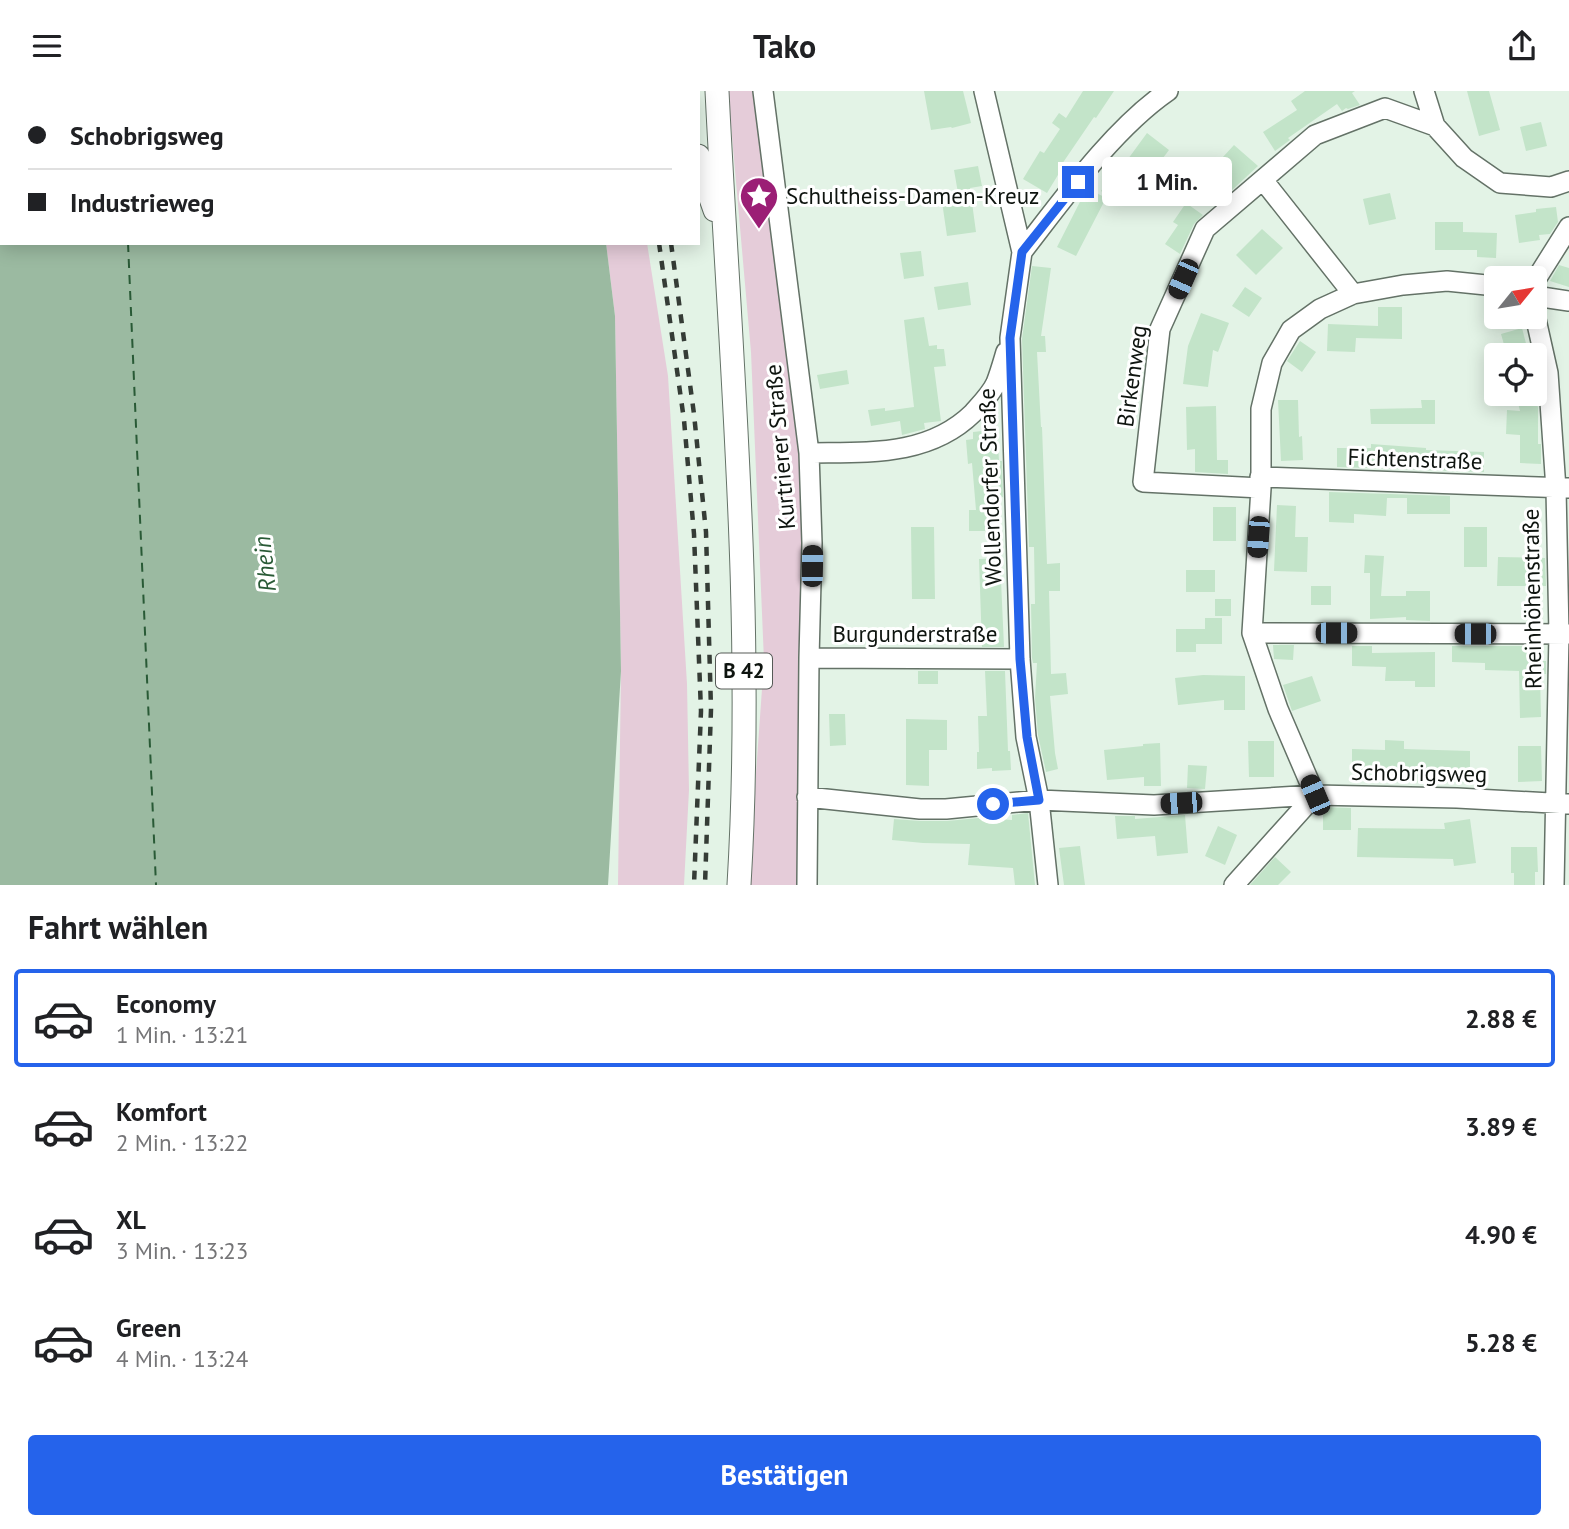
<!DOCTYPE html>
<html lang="de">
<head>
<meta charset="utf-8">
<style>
  body { margin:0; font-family:"PT Sans",sans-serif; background:#f2f2f2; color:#202124; height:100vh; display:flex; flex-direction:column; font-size:26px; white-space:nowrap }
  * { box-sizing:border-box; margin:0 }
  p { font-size:23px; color:#757577 }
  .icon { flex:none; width:38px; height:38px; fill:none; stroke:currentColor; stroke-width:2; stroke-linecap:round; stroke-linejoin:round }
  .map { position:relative; height:794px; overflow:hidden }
  .details { display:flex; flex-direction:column; background:#fff; flex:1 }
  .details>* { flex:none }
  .hud { position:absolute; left:0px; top:0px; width:700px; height:154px; box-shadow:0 4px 18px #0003; display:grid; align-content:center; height:154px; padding:0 28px; background:#fff }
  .needle { width:46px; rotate:60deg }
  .controls { position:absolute; left:1484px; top:175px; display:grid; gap:14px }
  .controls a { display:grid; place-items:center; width:63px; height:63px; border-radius:7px; background:#fff; box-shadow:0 4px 18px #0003; font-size:35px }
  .end { position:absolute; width:32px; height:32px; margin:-16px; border:9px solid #2563eb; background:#fff; box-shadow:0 0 0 4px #fff }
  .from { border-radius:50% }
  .bubble { position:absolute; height:49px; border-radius:7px; background:#fff; box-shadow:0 4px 18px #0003; font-size:23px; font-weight:700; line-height:49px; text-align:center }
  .car { position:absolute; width:21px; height:42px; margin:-21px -10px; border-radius:9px; box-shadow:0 0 5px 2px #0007; background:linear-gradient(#222 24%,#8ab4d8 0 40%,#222 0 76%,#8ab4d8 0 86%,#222 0) }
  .hud b { display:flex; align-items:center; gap:24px; height:66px; font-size:26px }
  .hud b+b { border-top:2px solid #e0e0e0 }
  .hud i { width:18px; height:18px; background:#202124 }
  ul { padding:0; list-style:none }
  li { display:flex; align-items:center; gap:21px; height:98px; margin:0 14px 10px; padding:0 14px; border:4px solid transparent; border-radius:7px }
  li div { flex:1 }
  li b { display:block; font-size:26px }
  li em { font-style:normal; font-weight:700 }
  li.on { border-color:#2563eb }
  li>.icon { width:63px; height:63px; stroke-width:1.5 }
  h2 { padding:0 28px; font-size:32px; line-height:84px }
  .cta { display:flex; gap:14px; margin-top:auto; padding:14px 28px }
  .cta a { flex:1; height:80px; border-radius:7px; background:#2563eb; color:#fff; font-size:28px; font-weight:700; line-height:80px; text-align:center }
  header { display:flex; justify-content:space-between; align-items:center; height:91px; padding:0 28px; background:#fff; font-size:32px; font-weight:700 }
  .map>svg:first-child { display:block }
  .green { fill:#e5ccd9 }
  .water { fill:#9bbaa1 }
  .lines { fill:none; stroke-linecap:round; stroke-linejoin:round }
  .ferry { stroke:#295a36; stroke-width:2; stroke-dasharray:9 7; stroke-linecap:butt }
  .building { fill:#c3e4c9 }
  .minor-casing { stroke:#647267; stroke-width:22 }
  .major-casing { stroke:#647267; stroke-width:25 }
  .minor { stroke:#fff; stroke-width:19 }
  .major { stroke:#fff; stroke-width:23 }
  .rail { stroke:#353c36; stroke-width:4.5; stroke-dasharray:9 9; stroke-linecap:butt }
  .route { stroke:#2563eb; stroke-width:9 }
  .labels { text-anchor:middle; stroke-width:6; stroke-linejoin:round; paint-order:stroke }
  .shield { fill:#fff; stroke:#565a57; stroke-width:2 }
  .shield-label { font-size:21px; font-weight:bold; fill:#0e140f }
  .poi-label { font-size:23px; fill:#0e140f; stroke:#fff; text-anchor:start }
  .street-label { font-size:23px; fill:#0e140f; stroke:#fff }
  .water-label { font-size:24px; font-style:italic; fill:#295a36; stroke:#fff }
</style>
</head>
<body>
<header><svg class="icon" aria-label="menu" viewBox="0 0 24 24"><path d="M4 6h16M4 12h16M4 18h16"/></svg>Tako<svg class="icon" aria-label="share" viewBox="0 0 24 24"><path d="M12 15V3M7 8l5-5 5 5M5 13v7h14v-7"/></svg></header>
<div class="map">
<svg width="1569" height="794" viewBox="0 0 1569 794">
  <rect width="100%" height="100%" fill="#e3f3e6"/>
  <!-- green -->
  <path class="green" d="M 728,0 L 757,0 L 804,368 L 805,696 L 797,794 L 748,794 L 764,570 L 751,261 Z
    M 606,152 L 647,152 L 668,285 L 687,593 L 689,699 L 684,794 L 618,794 L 621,580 L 615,225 Z"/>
  <!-- water -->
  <path class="water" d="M 0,0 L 587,0 L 587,2 L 2,2 L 2,152 L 606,152 L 615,225 L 621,580 L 608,794 L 0,794 Z"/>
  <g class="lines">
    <!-- ferry -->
    <path class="ferry" d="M 121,0 L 121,2
      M 128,152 L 156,794"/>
  </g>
  <!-- building -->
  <path class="building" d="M 924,0 L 963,0 L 971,32 L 952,37 L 951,36 L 931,39 Z
    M 1083,0 L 1114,0 L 1096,27 L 1094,26 L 1062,73 L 1064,74 L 1047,102 L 1023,88 L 1040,60 L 1044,62 L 1060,38 L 1052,32 L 1059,22 L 1066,27 Z
    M 1305,0 L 1355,0 L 1352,2 L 1360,14 L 1348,18 L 1346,17 L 1342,20 L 1337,13 L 1288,47 L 1290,49 L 1275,60 L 1263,41 L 1297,19 L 1291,10 Z
    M 1467,0 L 1489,0 L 1500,39 L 1479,45 Z
    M 1541,31 L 1547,55 L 1526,60 L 1520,36 Z
    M 1147,42 L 1169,59 L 1154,79 L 1149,76 L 1130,100 L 1123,113 L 1101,100 L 1126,66 L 1128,68 Z
    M 1234,54 L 1258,75 L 1232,99 L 1211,79 Z
    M 978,75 L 982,95 L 970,97 L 976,141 L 947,145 L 941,104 L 958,102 L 954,79 Z
    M 1087,97 L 1106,107 L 1076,165 L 1057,156 Z
    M 1390,102 L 1396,128 L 1369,134 L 1363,108 Z
    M 1186,112 L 1203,124 L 1194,133 L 1180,163 L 1165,153 L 1178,134 L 1173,131 Z
    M 1556,116 L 1558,131 L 1550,143 L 1539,144 L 1540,149 L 1519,152 L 1515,124 L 1536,121 L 1536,118 Z
    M 1435,131 L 1463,131 L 1463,141 L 1497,142 L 1496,167 L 1477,166 L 1477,159 L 1435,159 Z
    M 1262,138 L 1283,157 L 1256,184 L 1236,164 Z
    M 921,160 L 924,185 L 904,188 L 900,162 Z
    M 1559,174 L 1569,177 L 1569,196 L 1550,190 Z
    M 1032,175 L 1051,177 L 1041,245 L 1045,245 L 1046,261 L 1037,261 L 1041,336 L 1042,336 L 1047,473 L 1060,472 L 1060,500 L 1049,500 L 1051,583 L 1066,582 L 1068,603 L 1050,605 L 1055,662 L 1058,678 L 1046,681 L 1038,644 L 1035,607 L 1037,572 L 1033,572 L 1032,567 L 1031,513 L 1035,513 L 1034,456 L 1029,456 L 1022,248 Z
    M 968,191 L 971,214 L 938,219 L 934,196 Z
    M 1245,196 L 1262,207 L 1249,226 L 1232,215 Z
    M 1378,216 L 1402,216 L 1402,248 L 1356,247 L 1355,261 L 1327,260 L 1328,233 L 1378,235 Z
    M 1201,222 L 1229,232 L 1218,261 L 1213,259 L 1208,296 L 1183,293 L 1188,255 Z
    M 924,226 L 929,255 L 937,254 L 937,258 L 944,258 L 946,275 L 934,276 L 941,330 L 924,332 L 925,338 L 902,344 L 900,330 L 871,335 L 868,319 L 885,317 L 885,320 L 914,316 L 904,229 Z
    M 1522,237 L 1529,264 L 1507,264 L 1501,243 Z
    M 1300,250 L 1316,261 L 1302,281 L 1287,270 Z
    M 847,279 L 849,293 L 820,298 L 817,284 Z
    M 1516,303 L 1536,303 L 1538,317 L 1538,353 L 1541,353 L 1541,373 L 1520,372 L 1520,344 L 1506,343 L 1507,319 L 1520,320 Z
    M 1278,309 L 1298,309 L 1299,346 L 1302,345 L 1303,369 L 1281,370 Z
    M 1421,309 L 1435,309 L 1435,333 L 1371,333 L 1370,318 L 1422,317 Z
    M 1216,315 L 1217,369 L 1228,369 L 1228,383 L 1195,381 L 1195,358 L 1187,359 L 1186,316 Z
    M 997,336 L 999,370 L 1002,370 L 1003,406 L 998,407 L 999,440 L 969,440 L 969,419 L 976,419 L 972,372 L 968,373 L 966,349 L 973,348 L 973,341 L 982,340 L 982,337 Z
    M 1371,353 L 1426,357 L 1426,359 L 1484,361 L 1484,381 L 1337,376 L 1337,357 L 1371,357 Z
    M 1329,401 L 1450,405 L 1450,423 L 1407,423 L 1407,407 L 1387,407 L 1386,425 L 1354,423 L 1354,432 L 1329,431 Z
    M 1277,414 L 1296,415 L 1295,446 L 1308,446 L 1307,481 L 1274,480 Z
    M 1213,416 L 1236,416 L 1236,450 L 1213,450 Z
    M 911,436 L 934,436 L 935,508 L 912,508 Z
    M 1464,436 L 1487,436 L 1487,476 L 1464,476 Z
    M 1365,464 L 1384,465 L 1381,505 L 1406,505 L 1406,500 L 1430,500 L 1430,530 L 1406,529 L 1406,526 L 1370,528 L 1370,482 L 1364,482 Z
    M 1498,466 L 1545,467 L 1546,495 L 1497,495 Z
    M 1000,467 L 1004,556 L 982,556 L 979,468 Z
    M 1186,479 L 1215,479 L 1215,501 L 1186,501 Z
    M 1311,495 L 1331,495 L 1331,514 L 1311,514 Z
    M 1215,508 L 1231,508 L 1231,525 L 1215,525 Z
    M 1205,527 L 1222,527 L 1222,553 L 1196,553 L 1196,561 L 1176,561 L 1176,538 L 1205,538 Z
    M 1273,554 L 1294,554 L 1293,569 L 1274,568 Z
    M 1352,555 L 1372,555 L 1372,562 L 1435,561 L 1435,596 L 1415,596 L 1415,590 L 1385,590 L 1386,576 L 1352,575 Z
    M 1452,555 L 1543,555 L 1543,570 L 1546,570 L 1546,583 L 1540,583 L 1541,626 L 1520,627 L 1519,580 L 1485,579 L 1485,572 L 1452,571 Z
    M 918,580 L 938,580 L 938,593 L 918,593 Z
    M 985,580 L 1005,580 L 1008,660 L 1010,660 L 1011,679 L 992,680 L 992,677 L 977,678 L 977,661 L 979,661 L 978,625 L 987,625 Z
    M 1203,584 L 1245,585 L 1245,619 L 1224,619 L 1224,609 L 1178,614 L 1175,587 Z
    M 1312,585 L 1321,610 L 1292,620 L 1283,594 Z
    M 829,623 L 845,623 L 846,654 L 830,655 Z
    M 906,628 L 947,629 L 947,659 L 929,659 L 929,695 L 906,694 Z
    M 1385,649 L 1404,650 L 1404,658 L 1470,660 L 1470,692 L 1385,691 L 1385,682 L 1352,681 L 1352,658 L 1385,659 Z
    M 1248,650 L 1274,650 L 1274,686 L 1249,686 Z
    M 1160,652 L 1161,695 L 1144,695 L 1144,686 L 1107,689 L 1104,659 L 1143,655 L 1143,653 Z
    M 1518,655 L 1541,655 L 1542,690 L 1518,691 Z
    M 1188,674 L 1207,675 L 1205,698 L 1187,697 Z
    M 1323,716 L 1351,717 L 1351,739 L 1323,739 Z
    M 1028,722 L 1035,794 L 1015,794 L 1013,777 L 968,774 L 970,753 L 923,752 L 892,749 L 894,728 L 920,730 L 947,730 L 979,727 L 1012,729 L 1012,724 Z
    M 1185,724 L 1188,762 L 1157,765 L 1155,745 L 1117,748 L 1115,725 L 1135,725 L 1135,728 Z
    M 1470,728 L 1476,772 L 1454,775 L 1453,768 L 1357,766 L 1358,737 L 1445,738 L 1444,732 Z
    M 1218,735 L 1237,744 L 1225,774 L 1205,765 Z
    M 1080,755 L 1085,794 L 1064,794 L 1059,757 Z
    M 1511,756 L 1537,756 L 1538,781 L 1535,781 L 1535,794 L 1514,794 L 1514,782 L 1511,782 Z
    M 1275,766 L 1291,781 L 1278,794 L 1250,794 Z"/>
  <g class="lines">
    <!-- minor casing -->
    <g class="minor-casing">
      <path id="minor" d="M 763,0 L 809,362 L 812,452 L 809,567 L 807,794
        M 984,0 L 1022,161 L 1010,247 L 1020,568 L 1026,646 L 1039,709 L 1048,794
        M 1424,0 L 1435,35 L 1464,67 L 1500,92 L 1551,96 L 1569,90
        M 1263,89 L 1353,203
        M 1022,161 C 1064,107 1113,38 1168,0
        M 1535,190 L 1569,136
        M 1535,205 L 1569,210
        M 1535,224 L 1548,282 L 1556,398 L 1559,543 L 1554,794
        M 809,362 C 867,361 928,366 973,322 C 981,313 991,303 996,292 C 1000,282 1003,271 1006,261
        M 1260,386 L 1568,397
        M 1261,397 L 1143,391 L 1160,238 L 1205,138 L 1315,44 L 1385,17 L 1435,35
        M 1252,542 L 1569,543
        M 809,567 L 1020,568
        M 807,706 L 920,718 L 946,718 L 1039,709 L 1154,714 L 1315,704 L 1457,707 L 1569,713
        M 1234,794 L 1315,704 L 1278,618 L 1252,542 L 1261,397 L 1261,318 L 1272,272 L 1291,239 L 1320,218 L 1353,203 L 1403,194 L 1447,190 L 1496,195"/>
    </g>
    <!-- major casing -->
    <g class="major-casing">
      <path id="major" d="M 685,0 L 686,2
        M 717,0 C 730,264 755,529 739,794
        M 698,65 L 702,82 L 715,119"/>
    </g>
    <!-- minor -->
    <use href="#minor" class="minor"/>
    <!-- major -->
    <use href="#major" class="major"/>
    <!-- rail -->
    <path class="rail" d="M 632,0 L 632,2
      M 643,0 L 644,2
      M 659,152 L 684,329 L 694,443 L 701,620 L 694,794
      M 671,152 L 694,323 L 706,441 L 711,618 L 705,794"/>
  </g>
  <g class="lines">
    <!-- route -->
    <path class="route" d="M 993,713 L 1039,709 L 1027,646 L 1020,568 L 1010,247 L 1022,161 L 1078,91"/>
  </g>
  <!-- icons -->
  <defs>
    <g id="sight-pin" transform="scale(2.0125)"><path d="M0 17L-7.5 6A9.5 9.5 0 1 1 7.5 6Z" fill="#9b1e75" stroke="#fff"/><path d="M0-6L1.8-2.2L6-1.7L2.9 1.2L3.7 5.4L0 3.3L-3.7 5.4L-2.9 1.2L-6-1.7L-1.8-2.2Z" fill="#fff"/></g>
  </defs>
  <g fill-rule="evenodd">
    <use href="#sight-pin" x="759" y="105"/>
  </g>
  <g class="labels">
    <!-- shield labels -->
    <rect class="shield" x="716" y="562.5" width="56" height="35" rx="5"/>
    <g class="shield-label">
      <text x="744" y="587">B 42</text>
    </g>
    <!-- poi labels -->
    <g class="poi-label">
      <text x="786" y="113">Schultheiss-Damen-Kreuz</text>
    </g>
    <!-- street labels -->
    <g class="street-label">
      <text transform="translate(1132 285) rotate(-82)" y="8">Birkenweg</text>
      <text transform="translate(780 356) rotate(-95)" y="8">Kurtrierer Straße</text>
      <text transform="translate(1415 368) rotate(2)" y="8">Fichtenstraße</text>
      <text transform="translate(990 396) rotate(-92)" y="8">Wollendorfer Straße</text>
      <text transform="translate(1532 508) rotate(-91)" y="8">Rheinhöhenstraße</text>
      <text x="915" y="551">Burgunderstraße</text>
      <text transform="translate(1419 682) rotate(1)" y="8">Schobrigsweg</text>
    </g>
    <!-- water labels -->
    <g class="water-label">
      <text transform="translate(265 473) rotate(-96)" y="8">Rhein</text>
    </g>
  </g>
</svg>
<div class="controls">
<a><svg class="needle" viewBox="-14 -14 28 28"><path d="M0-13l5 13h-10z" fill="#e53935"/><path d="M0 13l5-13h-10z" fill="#757577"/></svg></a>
<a><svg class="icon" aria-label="locate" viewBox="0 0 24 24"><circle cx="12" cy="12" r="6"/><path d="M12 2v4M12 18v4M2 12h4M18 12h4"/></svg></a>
</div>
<i class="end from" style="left:993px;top:713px"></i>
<i class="end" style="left:1078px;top:91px"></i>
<div class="bubble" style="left:1102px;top:66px;width:130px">1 Min.</div>
<i class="car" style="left:1183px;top:188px;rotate:204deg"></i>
<i class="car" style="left:1258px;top:446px;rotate:184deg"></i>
<i class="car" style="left:812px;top:475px;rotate:1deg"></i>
<i class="car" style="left:1336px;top:542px;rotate:90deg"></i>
<i class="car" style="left:1475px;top:543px;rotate:270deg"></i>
<i class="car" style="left:1315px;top:704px;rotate:337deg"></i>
<i class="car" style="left:1181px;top:712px;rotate:267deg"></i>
<div class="hud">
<b><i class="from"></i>Schobrigsweg</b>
<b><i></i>Industrieweg</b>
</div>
</div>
<section class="details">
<h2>Fahrt wählen</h2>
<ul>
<li class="on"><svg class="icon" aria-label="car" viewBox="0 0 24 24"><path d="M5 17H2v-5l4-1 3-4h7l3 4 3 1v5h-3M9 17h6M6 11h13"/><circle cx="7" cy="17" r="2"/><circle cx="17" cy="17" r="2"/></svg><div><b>Economy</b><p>1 Min. · 13:21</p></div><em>2.88 €</em></li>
<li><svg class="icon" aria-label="car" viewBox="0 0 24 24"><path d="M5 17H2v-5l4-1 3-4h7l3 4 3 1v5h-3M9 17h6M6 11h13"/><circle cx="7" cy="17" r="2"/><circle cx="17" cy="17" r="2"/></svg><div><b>Komfort</b><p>2 Min. · 13:22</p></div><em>3.89 €</em></li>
<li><svg class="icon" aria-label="car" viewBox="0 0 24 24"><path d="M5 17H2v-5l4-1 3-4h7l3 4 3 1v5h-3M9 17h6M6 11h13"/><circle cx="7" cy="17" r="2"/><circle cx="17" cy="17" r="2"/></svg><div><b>XL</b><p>3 Min. · 13:23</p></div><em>4.90 €</em></li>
<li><svg class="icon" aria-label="car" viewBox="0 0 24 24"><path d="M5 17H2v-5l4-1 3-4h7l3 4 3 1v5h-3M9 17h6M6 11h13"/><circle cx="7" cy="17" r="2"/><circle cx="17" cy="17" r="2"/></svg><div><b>Green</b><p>4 Min. · 13:24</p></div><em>5.28 €</em></li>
</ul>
<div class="cta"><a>Bestätigen</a></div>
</section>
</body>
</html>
